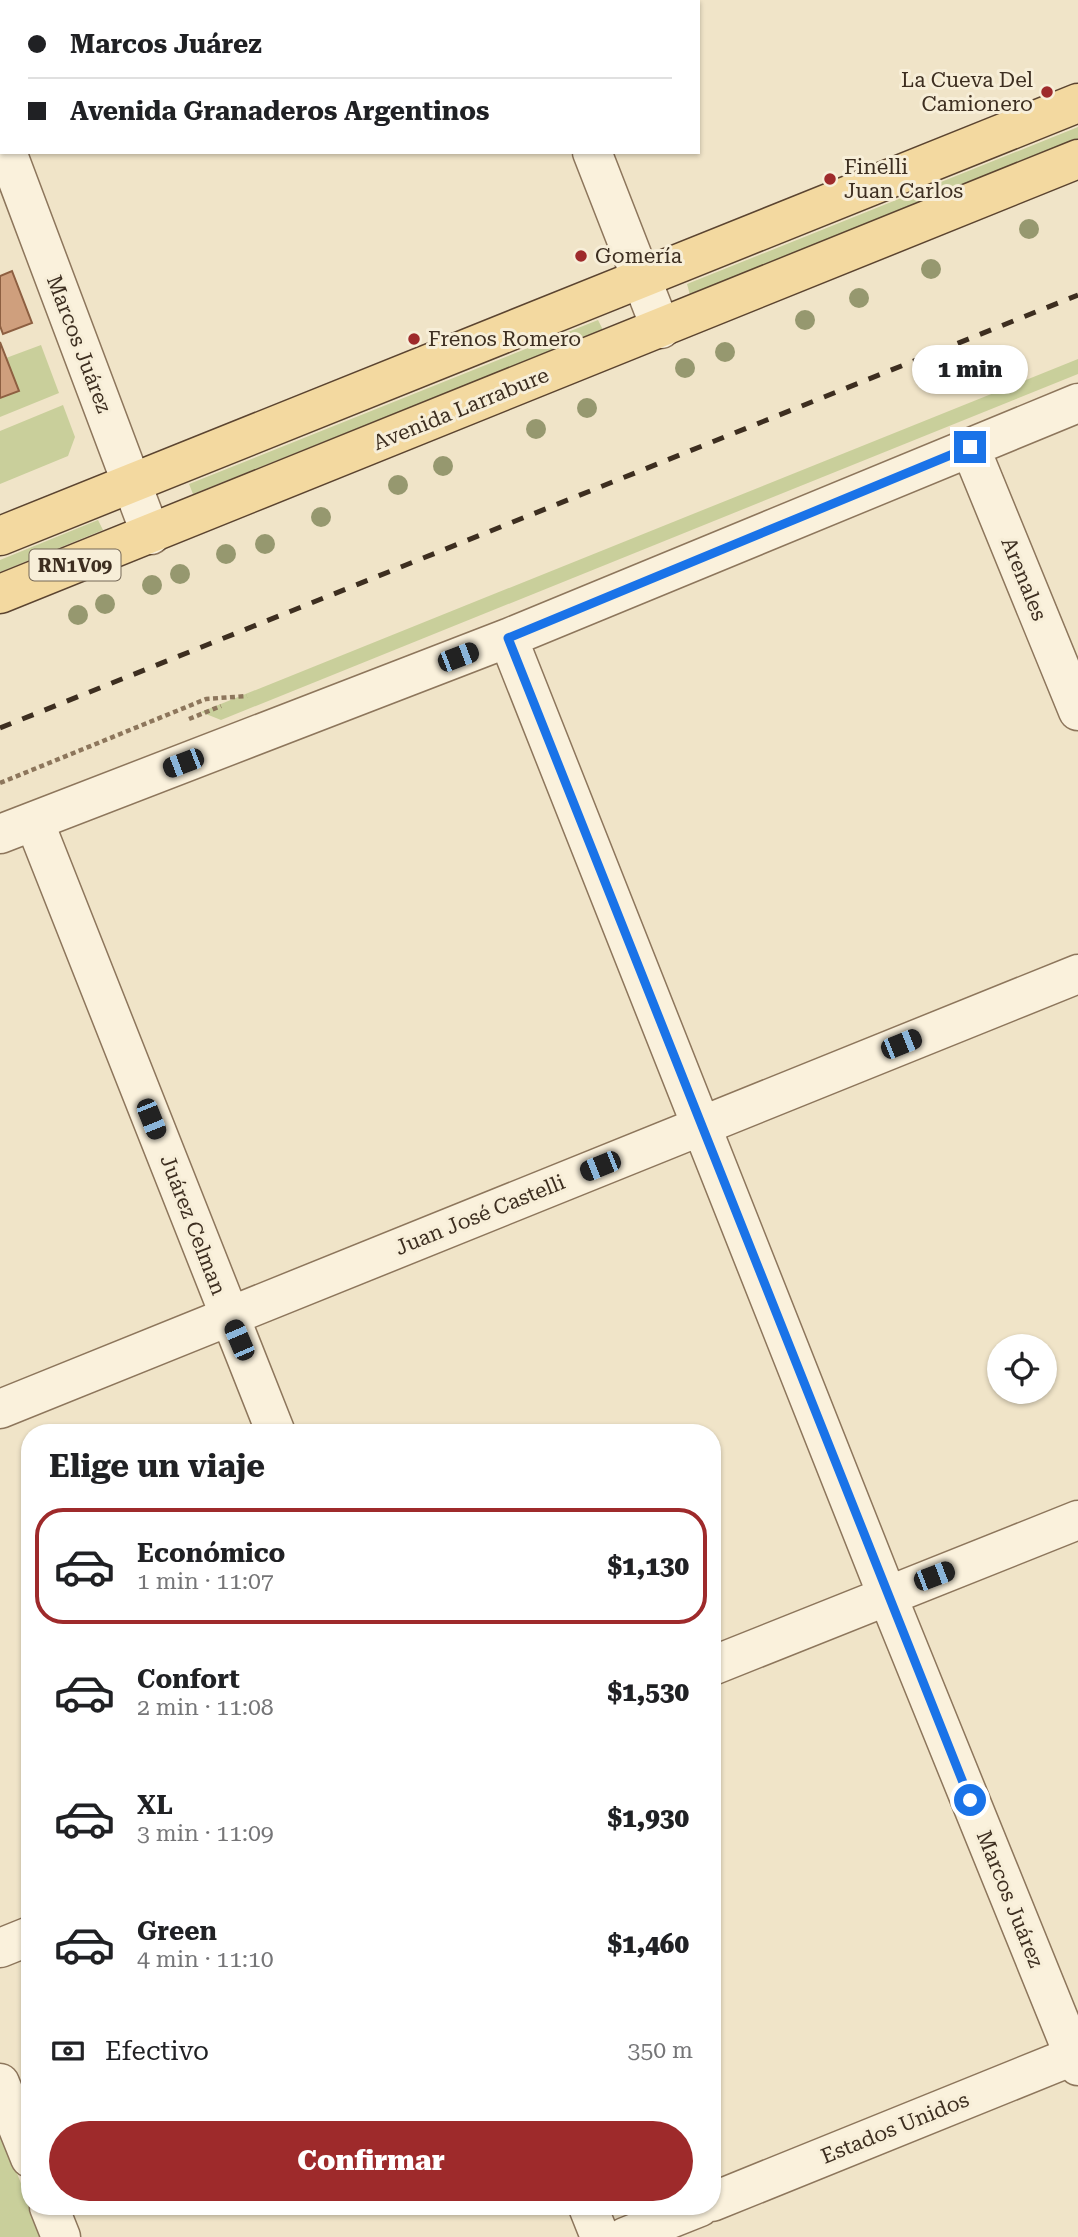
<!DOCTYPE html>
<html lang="es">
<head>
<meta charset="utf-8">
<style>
  body { margin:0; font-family:"Roboto Serif",serif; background:#f2f2f2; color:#202124; height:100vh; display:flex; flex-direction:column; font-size:26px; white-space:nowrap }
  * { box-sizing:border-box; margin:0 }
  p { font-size:23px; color:#757577 }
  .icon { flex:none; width:38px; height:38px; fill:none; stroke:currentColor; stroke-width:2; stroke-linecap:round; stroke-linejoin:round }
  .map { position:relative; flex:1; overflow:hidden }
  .drawer { position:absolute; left:21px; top:1424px; width:700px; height:791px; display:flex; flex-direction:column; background:#fff; border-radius:28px; box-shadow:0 2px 5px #0004 }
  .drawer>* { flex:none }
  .hud { position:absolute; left:0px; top:0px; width:700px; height:154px; box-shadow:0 2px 5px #0004; display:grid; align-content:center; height:154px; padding:0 28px; background:#fff }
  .fabs { position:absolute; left:987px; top:1334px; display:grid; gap:14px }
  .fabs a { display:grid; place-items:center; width:70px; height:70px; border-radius:50%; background:#fff; box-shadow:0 2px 5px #0004; font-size:35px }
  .end { position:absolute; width:32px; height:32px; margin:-16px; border:9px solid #1a73e8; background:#fff; box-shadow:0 0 0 4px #fff }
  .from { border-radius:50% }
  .bubble { position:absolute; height:49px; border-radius:24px; background:#fff; box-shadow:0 2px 5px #0004; font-size:23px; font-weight:800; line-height:49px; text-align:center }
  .car { position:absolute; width:21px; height:42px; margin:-21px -10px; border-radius:9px; box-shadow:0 0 5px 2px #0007; background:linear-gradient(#222 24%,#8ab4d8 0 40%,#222 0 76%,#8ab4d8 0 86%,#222 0) }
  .hud b { display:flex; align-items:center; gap:24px; height:66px; font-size:26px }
  .hud b+b { border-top:2px solid #e0e0e0 }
  .hud i { width:18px; height:18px; background:#202124 }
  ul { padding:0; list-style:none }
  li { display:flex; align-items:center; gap:21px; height:116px; margin:0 14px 10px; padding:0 14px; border:4px solid transparent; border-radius:28px }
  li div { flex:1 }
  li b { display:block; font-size:26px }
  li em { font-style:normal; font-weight:800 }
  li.on { border-color:#9e2a2b }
  li>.icon { width:63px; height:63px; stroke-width:1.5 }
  h2 { padding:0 28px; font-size:32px; line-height:84px }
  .pay { display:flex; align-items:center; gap:18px; height:77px; padding:0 28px; font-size:26px }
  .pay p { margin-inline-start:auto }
  .cta { display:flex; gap:14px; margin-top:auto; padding:14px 28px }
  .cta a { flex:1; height:80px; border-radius:42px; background:#9e2a2b; color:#fff; font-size:28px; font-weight:800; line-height:80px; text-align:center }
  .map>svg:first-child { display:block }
  .green { fill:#c9cf9b }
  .building { fill:#cf9f7d; stroke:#8d5f41; stroke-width:2 }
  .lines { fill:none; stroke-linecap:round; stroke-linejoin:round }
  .minor-casing { stroke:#8d765c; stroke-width:41 }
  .major-casing { stroke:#5b4430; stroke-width:41 }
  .path { stroke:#8d765c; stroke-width:4.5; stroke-dasharray:5 3.5; stroke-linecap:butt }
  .minor { stroke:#faf1dc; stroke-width:38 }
  .major { stroke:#f3d9a0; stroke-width:38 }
  .rail { stroke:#3d2e20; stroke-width:5; stroke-dasharray:12 12; stroke-linecap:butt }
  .tree { fill:#96986f }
  .route { stroke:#1a73e8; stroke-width:9 }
  .poi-dot { fill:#9e2a2b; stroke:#f7eed8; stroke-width:2.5 }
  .labels { text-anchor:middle; stroke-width:6; stroke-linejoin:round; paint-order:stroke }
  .shield { fill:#f7eed8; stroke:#756857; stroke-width:2 }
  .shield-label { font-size:19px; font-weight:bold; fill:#3d2e20 }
  .poi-label { font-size:21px; fill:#3d2e20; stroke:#f7eed8; text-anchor:start }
  .street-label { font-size:21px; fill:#3d2e20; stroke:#f7eed8 }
</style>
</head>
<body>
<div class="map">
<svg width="1078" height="2237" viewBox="0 0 1078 2237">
  <rect width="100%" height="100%" fill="#f0e4c8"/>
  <!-- green -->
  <path class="green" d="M 1078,127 L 1078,139 L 690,295 L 687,284 Z
    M 598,320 L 603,330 L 193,494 L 189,484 Z
    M 41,345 L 59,393 L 0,417 L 0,398 L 19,391 L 6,358 Z
    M 1078,359 L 1078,374 L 221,720 L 201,712 Z
    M 63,405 L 75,437 L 68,456 L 0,484 L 0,431 Z
    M 98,520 L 103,530 L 0,572 L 0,560 Z
    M 0,2130 L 42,2237 L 0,2237 Z"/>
  <!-- building -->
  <path class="building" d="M 12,271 L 32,323 L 3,334 L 0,326 L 0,276 Z
    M 0,342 L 19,391 L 0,398 Z"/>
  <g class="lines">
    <!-- minor casing -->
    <g class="minor-casing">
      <path id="minor" d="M 534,0 L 534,2
        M 7,152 L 151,535
        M 592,152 L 661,329
        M 970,447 L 1078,711
        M 508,638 L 887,1595 L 1078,2066
        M 34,821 L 276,1433
        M 0,834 L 508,638 L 1078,403
        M 0,1409 L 1078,974
        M 712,1666 L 1078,1520
        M 0,1948 L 30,1936
        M 0,2083 L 30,2158
        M 712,2202 L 1078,2054
        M 49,2207 L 61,2237
        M 588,2207 L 600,2237
        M 625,2237 L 700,2207"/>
    </g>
    <!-- major casing -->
    <g class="major-casing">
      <path id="major" d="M 0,536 L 1078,103
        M 0,594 L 1078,159"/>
    </g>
    <!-- path -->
    <path class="path" d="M 189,719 L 221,706
      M 0,783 L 206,699 L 247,696"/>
    <!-- minor -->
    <use href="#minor" class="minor"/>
    <!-- major -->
    <use href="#major" class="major"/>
    <!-- rail -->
    <path class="rail" d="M 0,728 L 1078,295"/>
  </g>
  <!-- trees -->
  <g class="tree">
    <circle cx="1029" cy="229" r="10"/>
    <circle cx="931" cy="269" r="10"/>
    <circle cx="859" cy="298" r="10"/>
    <circle cx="805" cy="320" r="10"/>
    <circle cx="725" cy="352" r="10"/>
    <circle cx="685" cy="368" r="10"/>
    <circle cx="587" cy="408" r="10"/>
    <circle cx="536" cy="429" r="10"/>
    <circle cx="443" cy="466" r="10"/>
    <circle cx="398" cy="485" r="10"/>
    <circle cx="321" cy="517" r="10"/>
    <circle cx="265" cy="544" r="10"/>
    <circle cx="226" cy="554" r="10"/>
    <circle cx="180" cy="574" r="10"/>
    <circle cx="152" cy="585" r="10"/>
    <circle cx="105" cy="604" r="10"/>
    <circle cx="78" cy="615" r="10"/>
  </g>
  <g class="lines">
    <!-- route -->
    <path class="route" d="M 970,1800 L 508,638 L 970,447"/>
  </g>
  <!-- markers -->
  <g class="poi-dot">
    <circle cx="1047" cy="92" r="7"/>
    <circle cx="830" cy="179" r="7"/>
    <circle cx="581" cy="256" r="7"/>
    <circle cx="414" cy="339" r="7"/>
  </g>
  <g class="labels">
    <!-- shield labels -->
    <rect class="shield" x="29.5" y="549.5" width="91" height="31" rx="5"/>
    <g class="shield-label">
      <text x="75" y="572">RN1V09</text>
    </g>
    <!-- poi labels -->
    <g class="poi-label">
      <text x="1033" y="87" text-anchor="end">La Cueva Del<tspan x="1033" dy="24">Camionero</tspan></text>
      <text x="844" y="174">Finelli<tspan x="844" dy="24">Juan Carlos</tspan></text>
      <text x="595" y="263">Gomería</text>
      <text x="428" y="346">Frenos Romero</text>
    </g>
    <!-- street labels -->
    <g class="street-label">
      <text transform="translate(79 344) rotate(69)" y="7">Marcos Juárez</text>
      <text transform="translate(461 409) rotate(-22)" y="7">Avenida Larrabure</text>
      <text transform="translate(1024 579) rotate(68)" y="7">Arenales</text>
      <text transform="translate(480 1215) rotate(-22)" y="7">Juan José Castelli</text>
      <text transform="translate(193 1225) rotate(69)" y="7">Juárez Celman</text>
      <text transform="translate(1010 1899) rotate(68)" y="7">Marcos Juárez</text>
      <text transform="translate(895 2128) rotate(-22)" y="7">Estados Unidos</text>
    </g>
  </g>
</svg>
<div class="fabs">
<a><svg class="icon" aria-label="locate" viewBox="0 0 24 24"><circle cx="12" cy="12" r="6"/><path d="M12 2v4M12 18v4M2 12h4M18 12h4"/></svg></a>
</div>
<i class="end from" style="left:970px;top:1800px"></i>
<i class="end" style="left:970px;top:447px"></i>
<div class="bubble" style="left:912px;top:345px;width:116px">1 min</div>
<i class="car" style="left:458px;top:657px;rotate:69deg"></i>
<i class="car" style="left:183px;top:763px;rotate:249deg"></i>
<i class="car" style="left:901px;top:1044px;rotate:68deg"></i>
<i class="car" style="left:151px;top:1119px;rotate:158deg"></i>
<i class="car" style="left:600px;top:1166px;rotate:248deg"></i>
<i class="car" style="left:239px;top:1340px;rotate:337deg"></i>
<i class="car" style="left:934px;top:1576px;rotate:69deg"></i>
<div class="hud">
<b><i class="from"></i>Marcos Juárez</b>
<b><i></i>Avenida Granaderos Argentinos</b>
</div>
<section class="drawer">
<h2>Elige un viaje</h2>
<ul>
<li class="on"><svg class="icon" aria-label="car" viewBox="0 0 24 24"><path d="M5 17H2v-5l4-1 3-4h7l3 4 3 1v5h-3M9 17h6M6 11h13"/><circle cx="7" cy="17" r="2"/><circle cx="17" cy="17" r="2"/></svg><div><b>Económico</b><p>1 min · 11:07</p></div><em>$1,130</em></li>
<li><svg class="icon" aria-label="car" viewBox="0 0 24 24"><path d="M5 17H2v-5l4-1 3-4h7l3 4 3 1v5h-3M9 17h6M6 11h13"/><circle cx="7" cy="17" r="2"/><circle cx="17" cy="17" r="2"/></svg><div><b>Confort</b><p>2 min · 11:08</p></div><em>$1,530</em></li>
<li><svg class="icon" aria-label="car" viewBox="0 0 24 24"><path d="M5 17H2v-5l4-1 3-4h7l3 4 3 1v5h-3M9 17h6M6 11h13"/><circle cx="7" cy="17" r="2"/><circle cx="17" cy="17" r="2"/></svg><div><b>XL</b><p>3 min · 11:09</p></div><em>$1,930</em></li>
<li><svg class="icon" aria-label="car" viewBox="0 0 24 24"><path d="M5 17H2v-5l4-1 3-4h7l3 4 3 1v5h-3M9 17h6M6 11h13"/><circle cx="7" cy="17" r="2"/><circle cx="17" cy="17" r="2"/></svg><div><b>Green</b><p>4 min · 11:10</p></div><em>$1,460</em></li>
</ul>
<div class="pay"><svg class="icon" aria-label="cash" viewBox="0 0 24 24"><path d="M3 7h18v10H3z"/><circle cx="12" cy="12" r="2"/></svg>Efectivo<p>350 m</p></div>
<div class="cta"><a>Confirmar</a></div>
</section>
</div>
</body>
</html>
